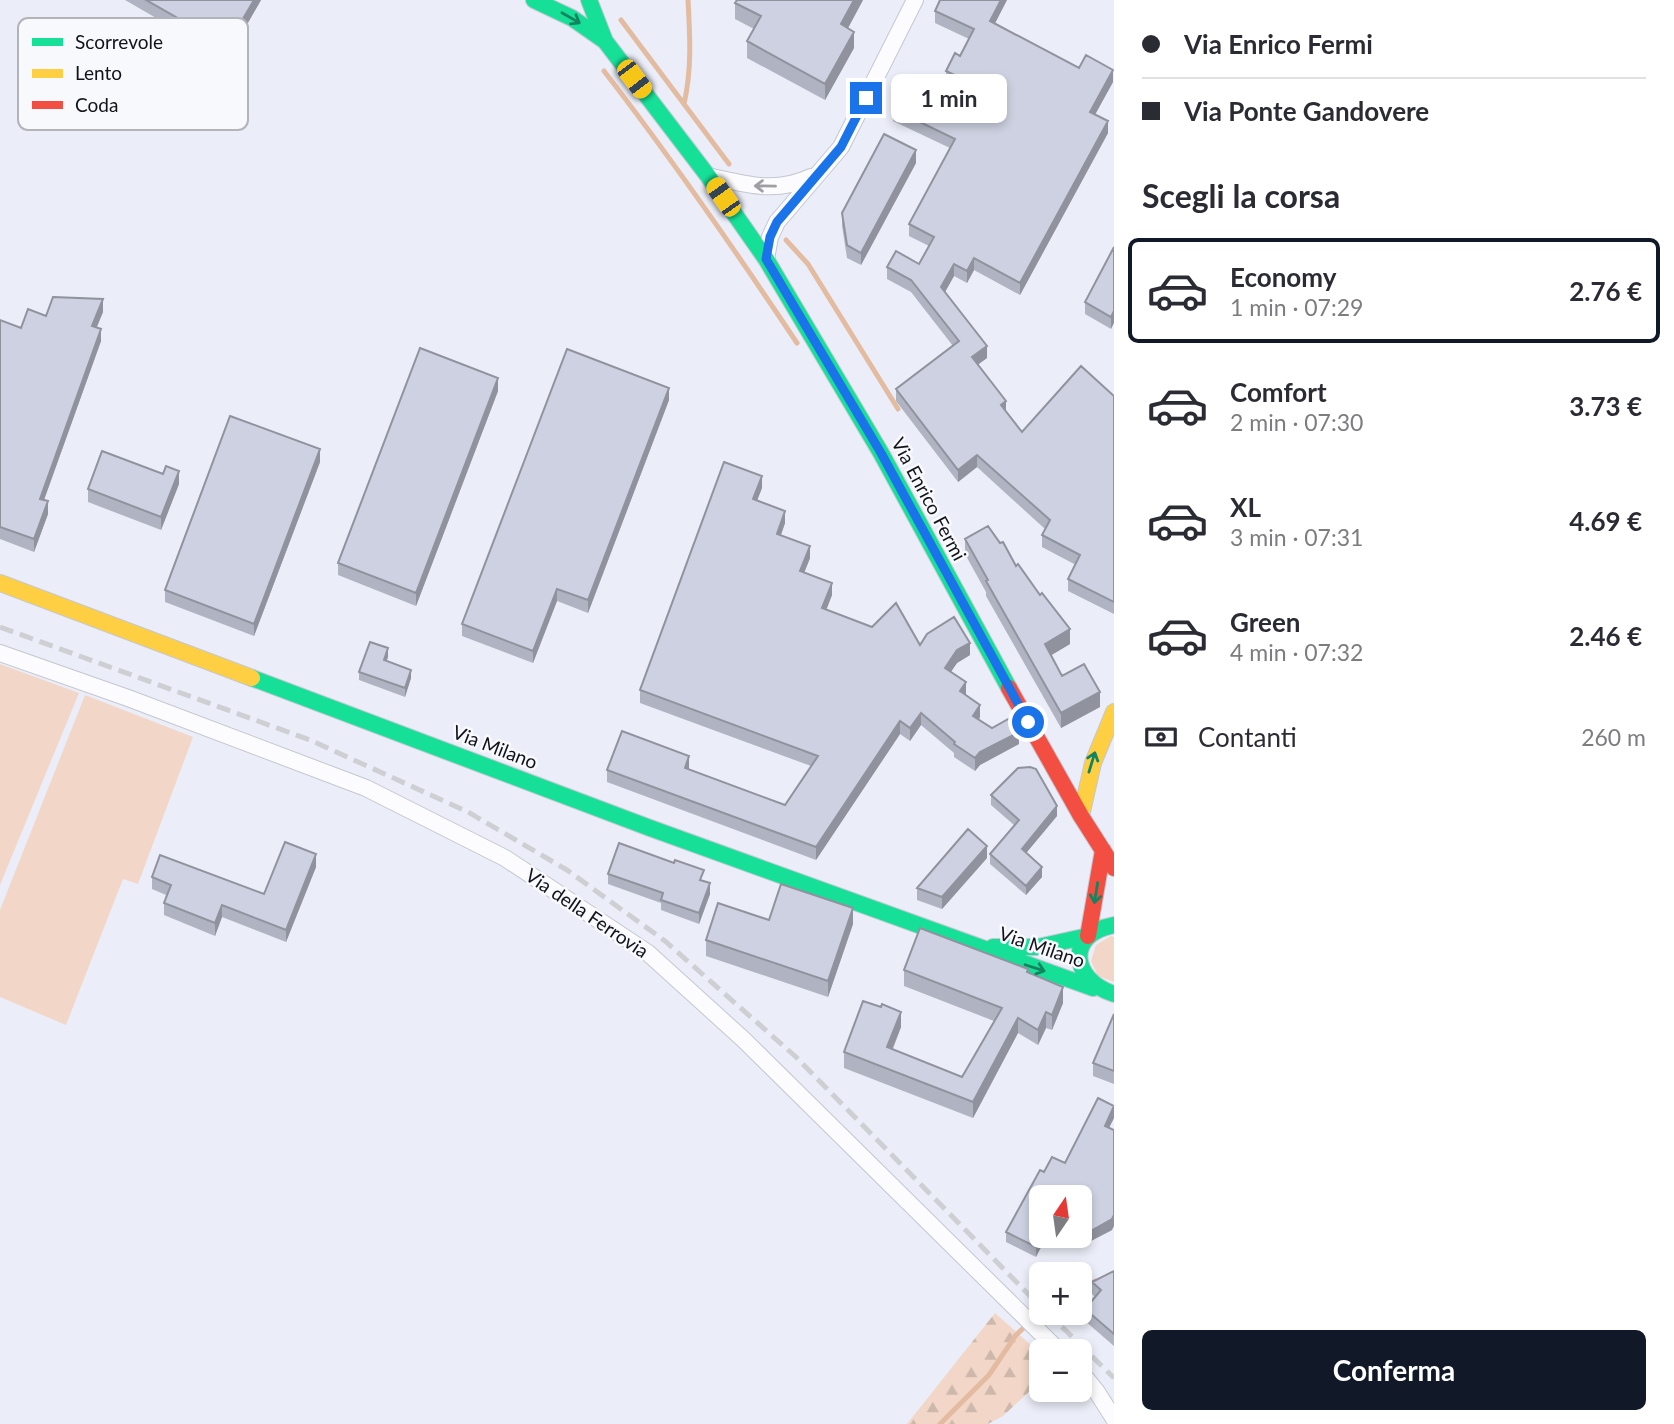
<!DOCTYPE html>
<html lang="it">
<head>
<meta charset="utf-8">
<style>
  body { margin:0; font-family:Lato,sans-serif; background:#f7f7f7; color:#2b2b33; height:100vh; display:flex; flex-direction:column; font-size:26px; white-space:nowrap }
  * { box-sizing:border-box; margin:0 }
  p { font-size:23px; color:#7c7c81 }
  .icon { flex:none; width:38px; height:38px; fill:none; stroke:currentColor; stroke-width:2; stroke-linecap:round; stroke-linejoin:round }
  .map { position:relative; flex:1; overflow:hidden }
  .sheet { display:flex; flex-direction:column; background:#fff; width:560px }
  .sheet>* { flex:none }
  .guide { display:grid; align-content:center; height:154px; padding:0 28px; background:#fff }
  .needle { width:46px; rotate:13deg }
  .buttons { position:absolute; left:1029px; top:1185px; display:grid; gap:14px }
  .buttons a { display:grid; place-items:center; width:63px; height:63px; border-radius:10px; background:#fff; box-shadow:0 4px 10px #0003; font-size:35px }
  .end { position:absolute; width:32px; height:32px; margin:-16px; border:9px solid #1a73e8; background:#fff; box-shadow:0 0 0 4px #fff }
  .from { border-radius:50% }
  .bubble { position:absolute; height:49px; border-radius:10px; background:#fff; box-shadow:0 4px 10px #0003; font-size:23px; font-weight:700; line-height:49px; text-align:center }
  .car { position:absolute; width:21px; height:42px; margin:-21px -10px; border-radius:9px; box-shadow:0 0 5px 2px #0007; background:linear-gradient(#f5c518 24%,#345 0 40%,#f5c518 0 76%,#345 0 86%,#f5c518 0) }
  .guide b { display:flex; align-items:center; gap:24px; height:66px; font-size:26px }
  .guide b+b { border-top:2px solid #e1e1e2 }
  .guide i { width:18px; height:18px; background:#2b2b33 }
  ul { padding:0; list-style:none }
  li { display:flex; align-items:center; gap:21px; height:105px; margin:0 14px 10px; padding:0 14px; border:4px solid transparent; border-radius:10px }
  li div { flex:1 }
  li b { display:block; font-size:26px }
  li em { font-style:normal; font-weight:700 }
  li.on { border-color:#111827 }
  li>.icon { width:63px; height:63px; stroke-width:1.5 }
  h2 { padding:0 28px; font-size:32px; line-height:84px }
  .pay { display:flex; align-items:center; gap:18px; height:77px; padding:0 28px; font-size:26px }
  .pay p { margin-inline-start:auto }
  .cta { display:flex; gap:14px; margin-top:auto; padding:14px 28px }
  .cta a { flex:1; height:80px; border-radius:10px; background:#111827; color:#fff; font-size:28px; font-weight:700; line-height:80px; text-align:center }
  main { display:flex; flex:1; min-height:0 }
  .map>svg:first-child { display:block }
  .green { fill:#f2d7c8 }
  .forest { fill:url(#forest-firs) }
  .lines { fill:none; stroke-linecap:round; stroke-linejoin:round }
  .stream { stroke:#e3bba1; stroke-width:5 }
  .street-casing { stroke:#c4c7d0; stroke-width:18 }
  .fast-casing { stroke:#c4c7d0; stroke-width:18 }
  .slow-casing { stroke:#c4c7d0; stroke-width:18 }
  .jam-casing { stroke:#c4c7d0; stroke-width:18 }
  .street { stroke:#fcfcfe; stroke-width:16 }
  .fast { stroke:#16e098; stroke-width:16 }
  .slow { stroke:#ffcf43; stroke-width:16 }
  .jam { stroke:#f24e42; stroke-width:16 }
  .rail { stroke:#cdcfd2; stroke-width:5; stroke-dasharray:14 7; stroke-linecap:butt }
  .wall { fill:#b0b4c2 }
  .shaded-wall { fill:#90929e }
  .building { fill:#cdd1e1; stroke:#90929e; stroke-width:2 }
  .oneway { stroke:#14835f }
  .oneway2 { stroke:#9e9ea3 }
  .route { stroke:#1a73e8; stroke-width:9 }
  .labels { text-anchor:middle; stroke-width:5; stroke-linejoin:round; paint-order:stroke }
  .street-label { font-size:19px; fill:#11121a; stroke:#f8f9fd }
  .key { fill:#f8f9fd; stroke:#b3b4b9; stroke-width:2 }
  .key-label { font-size:19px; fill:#11121a }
</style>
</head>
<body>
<main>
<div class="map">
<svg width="1114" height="1424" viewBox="0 0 1114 1424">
  <defs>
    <pattern id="forest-firs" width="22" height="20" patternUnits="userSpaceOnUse" patternTransform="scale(1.75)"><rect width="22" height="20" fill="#f2d7c8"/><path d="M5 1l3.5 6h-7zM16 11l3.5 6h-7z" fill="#ceb8ab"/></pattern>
  </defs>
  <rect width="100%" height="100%" fill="#ebeef8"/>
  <!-- green -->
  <path class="green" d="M 0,664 L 79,693 L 0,885 Z
    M 85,695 L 193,737 L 138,884 L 123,879 L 66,1025 L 0,997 L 0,910 Z
    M 1111,936 L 1114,937 L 1114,982 L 1098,976 L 1091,961 L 1096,945 Z"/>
  <!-- forest -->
  <path class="forest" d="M 995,1313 L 1041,1354 L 1041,1366 L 1031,1390 L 1003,1416 L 988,1424 L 907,1424 Z"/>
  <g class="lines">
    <!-- stream -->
    <path class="stream" d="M 621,20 L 729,164
      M 604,71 C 672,159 735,250 797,343
      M 684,104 C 692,69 690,36 688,0
      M 786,240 L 808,264 L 898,409
      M 1080,1289 L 1096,1281
      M 940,1424 L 989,1375 L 1016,1335 L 1041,1312"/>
    <!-- street casing -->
    <g class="street-casing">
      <path id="street" d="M 708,176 C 745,184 775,194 811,177
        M 766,259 L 770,237 L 777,222 L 841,147 L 915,0
        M 0,653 L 128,698 L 366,788 L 505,858 L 648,953 L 744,1040 L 1059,1351
        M 1080,1371 L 1097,1392 L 1114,1419"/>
    </g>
    <!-- fast casing -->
    <g class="fast-casing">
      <path id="fast" d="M 534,0 L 572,18 L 605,41
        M 589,0 L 605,41 L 708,176 L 766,259 L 881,453 L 1009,688
        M 252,678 L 650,828 L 1093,988
        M 1114,925 C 1065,934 1071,980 1114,994
        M 993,947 L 1038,947 L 1088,936"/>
    </g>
    <!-- slow casing -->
    <g class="slow-casing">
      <path id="slow" d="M 0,583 L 252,678
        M 1081,816 L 1093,763 L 1114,712"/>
    </g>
    <!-- jam casing -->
    <g class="jam-casing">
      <path id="jam" d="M 1009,688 L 1081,816 L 1114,868
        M 1088,936 L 1103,850"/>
    </g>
    <!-- street -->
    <use href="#street" class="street"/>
    <!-- fast -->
    <use href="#fast" class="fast"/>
    <!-- slow -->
    <use href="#slow" class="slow"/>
    <!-- jam -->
    <use href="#jam" class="jam"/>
    <!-- rail -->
    <path class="rail" d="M 0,627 L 310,740 L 468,812 L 567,870 L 665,941 L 796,1057 L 1041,1307
      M 1047,1312 L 1114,1378"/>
  </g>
  <!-- wall -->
  <path class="wall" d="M 125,0 L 261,0 L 227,59 Z
    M 737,0 L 863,0 L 848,28 L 854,48 L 825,100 L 747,58 L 747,41 L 754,29 L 735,19 L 735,3 Z
    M 940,0 L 1007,0 L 995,23 L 1079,68 L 1113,82 L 1095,114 L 1108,133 L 1020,295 L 974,270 L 967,283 L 954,276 L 945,292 L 987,358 L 977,365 L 1006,412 L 1022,432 L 1114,396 L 1114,614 L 1068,591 L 1068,579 L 1076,565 L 1042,547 L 1042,535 L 1045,529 L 977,467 L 958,482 L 896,401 L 896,389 L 953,346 L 911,292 L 887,279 L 887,267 L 919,264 L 929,246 L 909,236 L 909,224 L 950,148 L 893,121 L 894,98 L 937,102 L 967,116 L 977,97 L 946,83 L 946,71 L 960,56 L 969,39 L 935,23 L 935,11 Z
    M 916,163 L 861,265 L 847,258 L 842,226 L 842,213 Z
    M 1114,247 L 1111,329 L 1085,314 L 1085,302 Z
    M 103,312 L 97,327 L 101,341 L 44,500 L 48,514 L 34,552 L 0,539 L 0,320 L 21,328 L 46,316 Z
    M 498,391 L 416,606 L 338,575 L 338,563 Z
    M 669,400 L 588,613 L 557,601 L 533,663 L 462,636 L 462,624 Z
    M 320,462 L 254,636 L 165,602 L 165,590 Z
    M 179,484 L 161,530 L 88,502 L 88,489 Z
    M 762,488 L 757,500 L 785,523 L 781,535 L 810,558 L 804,573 L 832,595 L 826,610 L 920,645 L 970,655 L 957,663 L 951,672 L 980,717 L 979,720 L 1019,744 L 980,765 L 975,771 L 954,757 L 954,753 L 921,725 L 910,741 L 900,734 L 816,860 L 607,782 L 607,770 L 689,769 L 689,770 L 785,805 L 811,766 L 640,703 L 640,690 Z
    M 965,539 L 1016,566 L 1070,644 L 1051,655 L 1062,676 L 1100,707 L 1061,728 L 986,596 L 986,592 L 965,554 Z
    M 388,657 L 386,661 L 411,678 L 405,697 L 359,680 L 359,672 Z
    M 991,795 L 1057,816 L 1026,853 L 1042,877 L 1026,895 L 990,864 L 990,854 L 1014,825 L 991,805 Z
    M 987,858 L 942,909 L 917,900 L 917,888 Z
    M 316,867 L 286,942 L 222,917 L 215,936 L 164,915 L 164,903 L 166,895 L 152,889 L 152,877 L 264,894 Z
    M 608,874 L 703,881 L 710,894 L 699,924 L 661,910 L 661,903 L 608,884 Z
    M 769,920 L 853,924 L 828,997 L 706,956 L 706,940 Z
    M 904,970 L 1028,973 L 1063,1003 L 1052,1030 L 1046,1028 L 1038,1045 L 1018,1033 L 973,1118 L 844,1068 L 844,1052 L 901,1027 L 893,1049 L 962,1077 L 994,1021 L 904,986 Z
    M 1114,1014 L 1114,1084 L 1093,1076 L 1093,1063 Z
    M 1114,1118 L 1109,1127 L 1112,1230 L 1087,1243 L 1070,1236 L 1080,1236 L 1080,1197 L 1041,1197 L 1036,1257 L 1006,1242 L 1006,1232 L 1065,1163 Z
    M 1114,1271 L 1114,1346 L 1085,1321 L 1085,1309 L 1095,1297 L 1092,1294 L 1092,1282 Z"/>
  <!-- shaded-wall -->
  <path class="shaded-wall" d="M 254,0 L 261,0 L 227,59 L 227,46 Z
    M 854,0 L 863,0 L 841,41 L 841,24 Z
    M 1001,0 L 1007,0 L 990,33 L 990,21 Z
    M 854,32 L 854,48 L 825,100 L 825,84 Z
    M 1113,70 L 1113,82 L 1090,124 L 1090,112 Z
    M 1108,121 L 1108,133 L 1020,295 L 1020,283 Z
    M 916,150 L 916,163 L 861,265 L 861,253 Z
    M 974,258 L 974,270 L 967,283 L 967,271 Z
    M 954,264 L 954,276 L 941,299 L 941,287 Z
    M 103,299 L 103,312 L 92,338 L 92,326 Z
    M 1114,311 L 1114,323 L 1111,329 L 1111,317 Z
    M 101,329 L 101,341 L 40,511 L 40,499 Z
    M 987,346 L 987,358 L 972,369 L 972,357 Z
    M 498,378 L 498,391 L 416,606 L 416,593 Z
    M 669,388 L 669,400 L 588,613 L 588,600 Z
    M 1006,401 L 1006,413 L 1001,405 Z
    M 320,449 L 320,462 L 254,636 L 254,624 Z
    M 977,455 L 977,467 L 958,482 L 958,470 Z
    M 179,471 L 179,484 L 161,530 L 161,517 Z
    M 762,476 L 762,488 L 753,511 L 753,499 Z
    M 48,501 L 48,514 L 34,552 L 34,539 Z
    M 785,511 L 785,523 L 777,546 L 777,534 Z
    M 810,546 L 810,558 L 800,583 L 800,571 Z
    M 832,583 L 832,595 L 822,621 L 822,608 Z
    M 557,589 L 557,601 L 533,663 L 533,651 Z
    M 1070,629 L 1070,644 L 1045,659 L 1045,644 Z
    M 970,643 L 970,655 L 957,663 L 945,680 L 945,668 L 957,650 Z
    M 388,648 L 388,657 L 384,669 L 384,660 Z
    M 411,670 L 411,678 L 405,697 L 405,688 Z
    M 966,682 L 966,694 L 960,703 L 960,691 Z
    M 1100,692 L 1100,707 L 1061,728 L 1061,713 Z
    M 980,705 L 980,717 L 973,728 L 973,716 Z
    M 921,713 L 921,725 L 910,741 L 910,728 Z
    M 900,721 L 900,734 L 816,860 L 816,847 Z
    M 1019,732 L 1019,744 L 980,765 L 975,771 L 975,758 L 980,752 Z
    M 689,756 L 689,769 L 685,781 L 685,768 Z
    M 1057,806 L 1057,816 L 1022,858 L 1022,849 Z
    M 987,846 L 987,858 L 942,909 L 942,897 Z
    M 316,854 L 316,867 L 286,942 L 286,930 Z
    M 1042,867 L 1042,877 L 1026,895 L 1026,886 Z
    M 710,883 L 710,894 L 699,924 L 699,913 Z
    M 222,905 L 222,917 L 215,936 L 215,923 Z
    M 853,908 L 853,924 L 828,997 L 828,981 Z
    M 1063,987 L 1063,1003 L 1052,1030 L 1052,1015 Z
    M 901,1012 L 901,1027 L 887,1062 L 887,1047 Z
    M 1046,1012 L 1046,1028 L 1038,1045 L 1038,1030 Z
    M 1018,1018 L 1018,1033 L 973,1118 L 973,1102 Z
    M 1114,1107 L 1114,1118 L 1105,1136 L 1105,1126 Z
    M 1114,1215 L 1114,1226 L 1112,1230 L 1087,1243 L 1087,1233 Z
    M 1042,1236 L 1047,1236 L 1036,1257 L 1036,1247 Z"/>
  <!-- building -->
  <path class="building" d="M 146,0 L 254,0 L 227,46 Z
    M 737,0 L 854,0 L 841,24 L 854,32 L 825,84 L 747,41 L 761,16 L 735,3 Z
    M 940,0 L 1001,0 L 990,21 L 1079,68 L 1086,55 L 1113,70 L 1090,112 L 1108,121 L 1020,283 L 974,258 L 967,271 L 954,264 L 941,287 L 987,346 L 972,357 L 1006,401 L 1001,405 L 1022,432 L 1081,366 L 1114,396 L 1114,602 L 1068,579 L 1080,555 L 1042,535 L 1050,520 L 977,455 L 958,470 L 896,389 L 959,341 L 911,280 L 887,267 L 896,251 L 919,264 L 934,237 L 909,224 L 955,139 L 893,109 L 898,99 L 894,98 L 904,79 L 937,95 L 935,100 L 967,116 L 982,88 L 946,71 L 955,53 L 960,56 L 974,29 L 935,11 Z
    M 884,134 L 916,150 L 861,253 L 847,245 L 842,213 Z
    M 1114,247 L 1114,311 L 1111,317 L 1085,302 Z
    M 53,297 L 103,299 L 92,326 L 101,329 L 40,499 L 48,501 L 34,539 L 0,527 L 0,320 L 21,328 L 28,309 L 46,316 Z
    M 420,348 L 498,378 L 416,593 L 338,563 Z
    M 567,349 L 669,388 L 588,600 L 557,589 L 533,651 L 462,624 Z
    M 230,416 L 320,449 L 254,624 L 165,590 Z
    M 102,451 L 163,474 L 166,466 L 179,471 L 161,517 L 88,489 Z
    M 724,462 L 762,476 L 753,499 L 785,511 L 777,534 L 810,546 L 800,571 L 832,583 L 822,608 L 872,627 L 896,603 L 920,645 L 927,634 L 954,617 L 970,643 L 957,650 L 945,668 L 966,682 L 960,691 L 980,705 L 973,716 L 992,728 L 1010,718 L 1019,732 L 980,752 L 975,758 L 954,744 L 955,742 L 921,713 L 910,728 L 900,721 L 816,847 L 607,770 L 622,731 L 689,756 L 685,768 L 785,805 L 818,756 L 640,690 Z
    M 988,526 L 1000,543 L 1003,542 L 1016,566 L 1018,564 L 1040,595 L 1042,593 L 1070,629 L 1045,644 L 1062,676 L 1084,664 L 1100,692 L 1061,713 L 986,581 L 988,580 L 965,539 Z
    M 370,642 L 388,648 L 384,660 L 411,670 L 405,688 L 359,672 Z
    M 1030,767 L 1036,769 L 1057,806 L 1022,849 L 1042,867 L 1026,886 L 990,854 L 1019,820 L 991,795 L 1018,768 Z
    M 968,829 L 987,846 L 942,897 L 917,888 Z
    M 285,842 L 316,854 L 286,930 L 222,905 L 215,923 L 164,903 L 171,885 L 152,877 L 160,855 L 264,894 Z
    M 619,843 L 674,863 L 675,860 L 704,870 L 700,880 L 710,883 L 699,913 L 661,900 L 663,893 L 608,874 Z
    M 781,884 L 853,908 L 828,981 L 706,940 L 718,903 L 769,920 Z
    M 920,928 L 1028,969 L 1027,972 L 1063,987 L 1052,1015 L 1046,1012 L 1038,1030 L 1018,1018 L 973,1102 L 844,1052 L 863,1001 L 881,1007 L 882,1004 L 901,1012 L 887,1047 L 962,1077 L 1002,1008 L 904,970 Z
    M 1114,1014 L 1114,1071 L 1093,1063 Z
    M 1098,1098 L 1114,1106 L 1105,1126 L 1114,1130 L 1114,1215 L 1112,1219 L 1087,1233 L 1080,1229 L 1080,1197 L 1041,1197 L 1042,1236 L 1036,1247 L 1006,1232 L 1040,1170 L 1044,1172 L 1052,1157 L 1065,1163 Z
    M 1114,1271 L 1114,1334 L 1085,1309 L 1101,1290 L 1092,1282 Z"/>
  <!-- one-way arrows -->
  <defs><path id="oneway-shaft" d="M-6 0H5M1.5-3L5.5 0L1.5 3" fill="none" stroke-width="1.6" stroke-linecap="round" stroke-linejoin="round" transform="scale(1.75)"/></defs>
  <g class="oneway">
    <use href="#oneway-shaft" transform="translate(571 18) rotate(30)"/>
    <use href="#oneway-shaft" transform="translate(1092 762) rotate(-73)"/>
    <use href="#oneway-shaft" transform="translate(1096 893) rotate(99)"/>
    <use href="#oneway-shaft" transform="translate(1035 968) rotate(18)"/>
  </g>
  <use class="oneway2" href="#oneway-shaft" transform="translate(765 186) rotate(-179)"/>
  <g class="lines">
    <!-- route -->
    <path class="route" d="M 866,98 L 841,147 L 777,222 L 770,237 L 766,259 L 881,453 L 1028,722"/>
  </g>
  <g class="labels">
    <!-- street labels -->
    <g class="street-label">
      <text transform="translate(929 499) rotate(62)" y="7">Via Enrico Fermi</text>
      <text transform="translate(495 747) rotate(21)" y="7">Via Milano</text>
      <text transform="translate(587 913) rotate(34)" y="7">Via della Ferrovia</text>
      <text transform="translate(1042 947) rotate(19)" y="7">Via Milano</text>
    </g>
  </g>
  <!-- legend -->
  <rect x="18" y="18" width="230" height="112" rx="10" class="key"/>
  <rect x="32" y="38" width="31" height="8" fill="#16e098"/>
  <rect x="32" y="69" width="31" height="9" fill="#ffcf43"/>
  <rect x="32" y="101" width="31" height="8" fill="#f24e42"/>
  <g class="key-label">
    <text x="75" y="49">Scorrevole</text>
    <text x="75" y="80">Lento</text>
    <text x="75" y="112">Coda</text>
  </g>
</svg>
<div class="buttons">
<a><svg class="needle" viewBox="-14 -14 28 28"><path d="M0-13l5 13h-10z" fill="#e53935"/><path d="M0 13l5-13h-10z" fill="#7c7c81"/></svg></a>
<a>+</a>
<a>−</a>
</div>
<i class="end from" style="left:1028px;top:722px"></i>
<i class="end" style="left:866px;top:98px"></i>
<div class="bubble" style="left:891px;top:74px;width:116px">1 min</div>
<i class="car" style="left:634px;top:79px;rotate:143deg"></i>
<i class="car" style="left:723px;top:197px;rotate:325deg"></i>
</div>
<section class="sheet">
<div class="guide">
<b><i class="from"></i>Via Enrico Fermi</b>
<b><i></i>Via Ponte Gandovere</b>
</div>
<h2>Scegli la corsa</h2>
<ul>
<li class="on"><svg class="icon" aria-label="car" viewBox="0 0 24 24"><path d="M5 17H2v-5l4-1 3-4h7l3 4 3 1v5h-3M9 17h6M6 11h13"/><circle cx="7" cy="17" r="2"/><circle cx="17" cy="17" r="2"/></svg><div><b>Economy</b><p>1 min · 07:29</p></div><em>2.76 €</em></li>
<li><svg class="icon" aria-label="car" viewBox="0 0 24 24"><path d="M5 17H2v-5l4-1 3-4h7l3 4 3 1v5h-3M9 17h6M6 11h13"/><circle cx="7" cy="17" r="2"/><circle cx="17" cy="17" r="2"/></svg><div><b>Comfort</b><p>2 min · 07:30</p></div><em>3.73 €</em></li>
<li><svg class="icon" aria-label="car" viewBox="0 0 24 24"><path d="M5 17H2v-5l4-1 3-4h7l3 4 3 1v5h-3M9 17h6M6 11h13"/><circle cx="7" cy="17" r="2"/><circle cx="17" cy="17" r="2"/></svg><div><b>XL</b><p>3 min · 07:31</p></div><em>4.69 €</em></li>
<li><svg class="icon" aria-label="car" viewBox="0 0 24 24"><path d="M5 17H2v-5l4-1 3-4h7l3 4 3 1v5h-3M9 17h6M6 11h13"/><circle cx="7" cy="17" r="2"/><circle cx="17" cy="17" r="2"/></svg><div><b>Green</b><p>4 min · 07:32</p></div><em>2.46 €</em></li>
</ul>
<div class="pay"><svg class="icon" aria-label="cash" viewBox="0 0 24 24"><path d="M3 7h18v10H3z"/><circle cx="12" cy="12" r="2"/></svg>Contanti<p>260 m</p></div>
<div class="cta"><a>Conferma</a></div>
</section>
</main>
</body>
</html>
